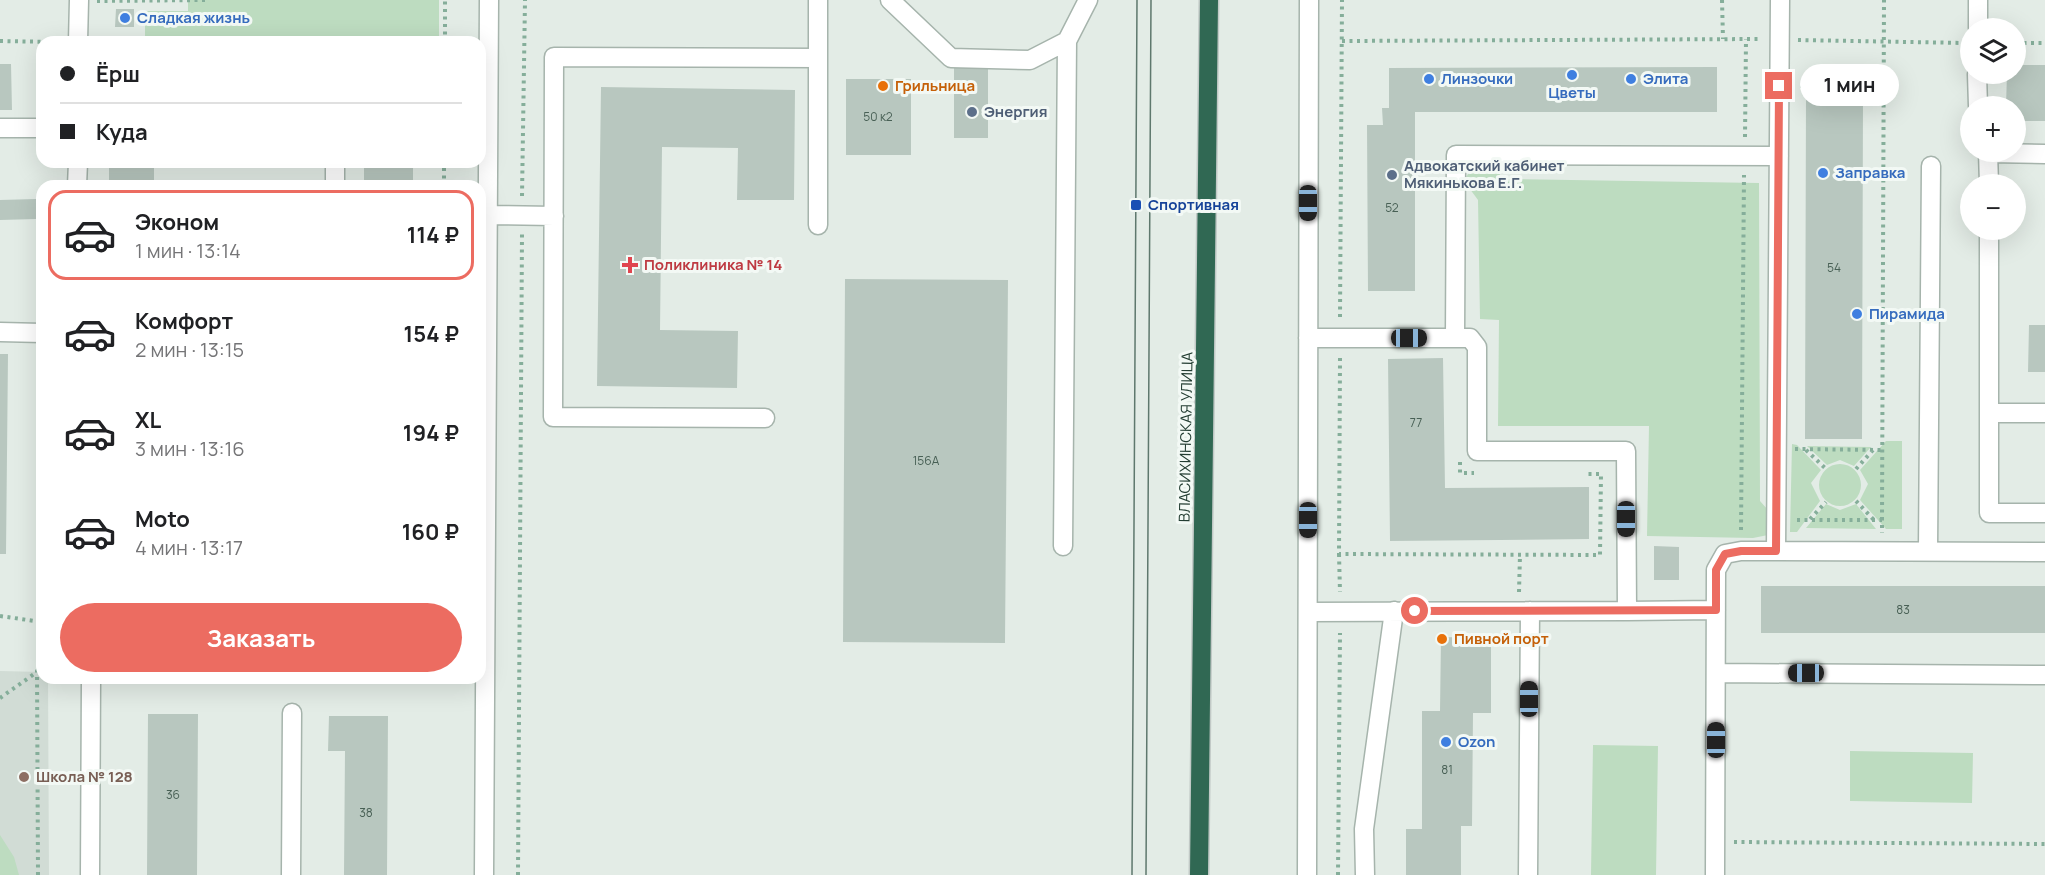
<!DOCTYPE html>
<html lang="ru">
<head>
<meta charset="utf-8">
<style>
  body { margin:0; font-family:Manrope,sans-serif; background:#f2f2f2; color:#202124; height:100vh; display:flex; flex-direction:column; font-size:22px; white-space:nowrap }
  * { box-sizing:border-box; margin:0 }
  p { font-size:20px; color:#757577 }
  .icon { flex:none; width:33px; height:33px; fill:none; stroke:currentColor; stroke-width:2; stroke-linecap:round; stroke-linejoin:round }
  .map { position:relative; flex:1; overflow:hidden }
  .drawer { position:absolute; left:36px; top:180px; width:450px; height:504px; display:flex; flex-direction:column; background:#fff; border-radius:18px; box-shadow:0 6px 24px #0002 }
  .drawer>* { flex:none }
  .banner { position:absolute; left:36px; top:36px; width:450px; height:132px; border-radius:18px; box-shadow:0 6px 24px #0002; display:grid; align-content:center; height:132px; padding:0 24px; background:#fff }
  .fabs { position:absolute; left:1960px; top:18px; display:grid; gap:12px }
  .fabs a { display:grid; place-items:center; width:66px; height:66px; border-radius:50%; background:#fff; box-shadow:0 6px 24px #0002; font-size:30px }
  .end { position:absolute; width:27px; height:27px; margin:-14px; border:8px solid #ec6c61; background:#fff; box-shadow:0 0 0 3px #fff }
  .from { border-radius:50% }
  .bubble { position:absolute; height:42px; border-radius:21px; background:#fff; box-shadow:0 6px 24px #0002; font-size:20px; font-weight:700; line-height:42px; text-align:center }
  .car { position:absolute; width:18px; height:36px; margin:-18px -9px; border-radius:8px; box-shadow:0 0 4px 2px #0007; background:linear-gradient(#222 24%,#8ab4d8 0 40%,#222 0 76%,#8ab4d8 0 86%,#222 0) }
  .banner b { display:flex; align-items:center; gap:21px; height:57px; font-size:22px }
  .banner b+b { border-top:2px solid #e0e0e0 }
  .banner i { width:15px; height:15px; background:#202124 }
  ul { padding:10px 0 0; list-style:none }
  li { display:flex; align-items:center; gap:18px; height:90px; margin:0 12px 9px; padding:0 12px; border:3px solid transparent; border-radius:18px }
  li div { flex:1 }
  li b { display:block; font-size:22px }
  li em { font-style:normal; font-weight:700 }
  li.active { border-color:#ec6c61 }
  li>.icon { width:54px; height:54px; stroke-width:1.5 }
  .primary-button { display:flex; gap:12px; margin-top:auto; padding:12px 24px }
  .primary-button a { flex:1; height:69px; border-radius:36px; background:#ec6c61; color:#fff; font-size:24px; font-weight:700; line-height:69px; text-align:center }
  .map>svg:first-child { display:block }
  .built { fill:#d1dcd5 }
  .green { fill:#bddcc0 }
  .building { fill:#b8c7bf }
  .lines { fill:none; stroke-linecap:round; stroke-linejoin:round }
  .minor-casing { stroke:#a6b4ac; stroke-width:21 }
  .highway-casing { stroke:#c1c9c6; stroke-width:21 }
  .path { stroke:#85ae9a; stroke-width:4; stroke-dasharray:3 4.5; stroke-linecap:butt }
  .minor { stroke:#fff; stroke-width:18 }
  .highway { stroke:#306853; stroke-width:18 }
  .tram { stroke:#5e786d; stroke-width:1.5 }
  .route { stroke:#ec6c61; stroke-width:8 }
  .shop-dot { fill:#3f7fe0; stroke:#f3f9f5; stroke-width:2 }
  .food-dot { fill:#e8710a; stroke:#f3f9f5; stroke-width:2 }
  .service-dot { fill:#5c6f8a; stroke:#f3f9f5; stroke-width:2 }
  .transit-dot { fill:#1a4fb4; stroke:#f3f9f5; stroke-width:2 }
  .health-dot { fill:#e0444e; stroke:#f3f9f5; stroke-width:2 }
  .education-dot { fill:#8d6e63; stroke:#f3f9f5; stroke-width:2 }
  .labels { text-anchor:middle; stroke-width:6; stroke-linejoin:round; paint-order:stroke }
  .number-label { font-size:12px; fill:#486055 }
  .shop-label { font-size:15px; font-weight:bold; fill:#366cbe; stroke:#f3f9f5; text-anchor:start }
  .food-label { font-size:15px; font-weight:bold; fill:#c56008; stroke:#f3f9f5; text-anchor:start }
  .service-label { font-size:15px; font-weight:bold; fill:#4e5e75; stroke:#f3f9f5; text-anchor:start }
  .transit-label { font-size:15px; font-weight:bold; fill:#164399; stroke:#f3f9f5; text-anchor:start }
  .health-label { font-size:15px; font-weight:bold; fill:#be3a42; stroke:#f3f9f5; text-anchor:start }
  .street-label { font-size:15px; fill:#233d32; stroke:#f3f9f5 }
  .education-label { font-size:15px; font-weight:bold; fill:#785e54; stroke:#f3f9f5; text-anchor:start }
</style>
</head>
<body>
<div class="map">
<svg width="2045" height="875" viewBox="0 0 2045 875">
  <rect width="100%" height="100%" fill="#e3ece6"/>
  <!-- built -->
  <path class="built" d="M 0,671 L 42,672 L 42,678 L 48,678 L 49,875 L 0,875 Z"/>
  <!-- green -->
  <path class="green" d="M 188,0 L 439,0 L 439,40 L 145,39 L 145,11 L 188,11 Z
    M 1473,165 L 1493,165 L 1503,179 L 1759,183 L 1760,501 L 1768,510 L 1768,535 L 1753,538 L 1647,536 L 1649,426 L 1498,426 L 1499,320 L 1480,319 L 1478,200 L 1464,181 Z
    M 1886,441 L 1902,441 L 1902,529 L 1886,529 L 1860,500 L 1868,484 L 1860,470 Z
    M 1792,444 L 1797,445 L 1821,470 L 1811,483 L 1820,501 L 1797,532 L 1790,532 Z
    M 1807,446 L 1871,447 L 1854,466 L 1840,460 L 1827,465 Z
    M1819 485a21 21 0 1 1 42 0a21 21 0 1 1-42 0Z
    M 1826,504 L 1840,510 L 1856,504 L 1876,529 L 1806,528 Z
    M 1593,745 L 1658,746 L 1656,875 L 1591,875 Z
    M 1850,751 L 1973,753 L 1972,803 L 1850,801 Z
    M 0,835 L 14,857 L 19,875 L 0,875 Z"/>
  <!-- building -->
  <path class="building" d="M 116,9 L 134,9 L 134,27 L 115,27 Z
    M 954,55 L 988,55 L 988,138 L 954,138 Z
    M 0,64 L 11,64 L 12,110 L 0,110 Z
    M 2016,65 L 2045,65 L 2045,121 L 2016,121 L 2016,106 L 2006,106 L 2007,74 L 2016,74 Z
    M 1717,67 L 1717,112 L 1415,112 L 1415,291 L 1368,291 L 1367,125 L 1383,125 L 1382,108 L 1389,108 L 1389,68 Z
    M 846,79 L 911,79 L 911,155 L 846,155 Z
    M 601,87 L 795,90 L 794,200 L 737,200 L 738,148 L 662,147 L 660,330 L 738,331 L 737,388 L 597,386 Z
    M 1806,96 L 1863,96 L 1862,439 L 1805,439 Z
    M 109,162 L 154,162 L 154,186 L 109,186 Z
    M 364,162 L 413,162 L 413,186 L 364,186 Z
    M 36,199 L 36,219 L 0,220 L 0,200 Z
    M 845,279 L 1008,280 L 1005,643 L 843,642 Z
    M 2029,325 L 2045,325 L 2045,372 L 2028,372 Z
    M 0,354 L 8,354 L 6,554 L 0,554 Z
    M 1443,358 L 1445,488 L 1589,487 L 1589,539 L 1390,541 L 1388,359 Z
    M 1654,546 L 1679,547 L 1679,580 L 1654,580 Z
    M 1761,586 L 2045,586 L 2045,633 L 1761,633 Z
    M 1441,637 L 1491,638 L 1491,713 L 1473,713 L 1472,826 L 1461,826 L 1461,875 L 1406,875 L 1406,829 L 1422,829 L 1422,711 L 1440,711 Z
    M 148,714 L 198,714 L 197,875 L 147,875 Z
    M 329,716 L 388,716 L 387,875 L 344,875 L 345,751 L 328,751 Z"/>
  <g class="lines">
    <!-- minor casing -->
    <g class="minor-casing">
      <path id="minor" d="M 890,0 L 951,58 L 1030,60 L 1067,41 L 1088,0
        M 1978,28 L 1978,0
        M 78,42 L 79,0
        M 1977,74 L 1978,106
        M 0,128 L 42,128
        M 1988,152 L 1989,184
        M 1989,153 L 2045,154
        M 77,186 L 78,162
        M 335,186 L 335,162
        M 486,215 L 554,216
        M 818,225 L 818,0
        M 1989,230 L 1989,413 L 2045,413
        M 0,332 L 42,333
        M 1455,338 L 1456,155 L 1779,156
        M 1989,413 L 1989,513 L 2045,513
        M 765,418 L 553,417 L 554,57 L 818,58
        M 1063,546 L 1067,41
        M 1776,551 L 2045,552
        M 1928,551 L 1931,166
        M 1627,611 L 1716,610
        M 1308,612 L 1627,611 L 1626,451 L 1477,451 L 1477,347 L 1470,338 L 1308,338
        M 1717,673 L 2045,675
        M 90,875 L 91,678
        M 291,875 L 292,713
        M 484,875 L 489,0
        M 1307,875 L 1309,0
        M 1365,875 L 1364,829 L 1394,611
        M 1528,875 L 1530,611
        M 1715,875 L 1716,570 L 1725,554 L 1741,551 L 1776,551 L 1780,0"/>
    </g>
    <!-- highway casing -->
    <g class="highway-casing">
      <path id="highway" d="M 1199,875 L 1209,0"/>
    </g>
    <!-- path -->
    <path class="path" d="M 1722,0 L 1723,39
      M 97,1 L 208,0
      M 1798,40 L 1965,43
      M 0,41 L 53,42
      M 1342,41 L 1761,39
      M 445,42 L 445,0
      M 2016,43 L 2045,43
      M 1800,86 L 1883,86
      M 1745,137 L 1746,39
      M 444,186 L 444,162
      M 522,196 L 525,0
      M 1340,317 L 1342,0
      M 1340,358 L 1339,554 L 1600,555 L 1601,474 L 1587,474
      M 1795,449 L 1882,450
      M 1806,450 L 1825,468
      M 1460,462 L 1460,473 L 1474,473
      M 1856,469 L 1873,450
      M 1856,501 L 1874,520
      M 1810,519 L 1826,502
      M 1797,520 L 1882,520 L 1882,533
      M 1882,520 L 1884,0
      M 1741,530 L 1744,175
      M 1339,554 L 1340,592
      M 1519,592 L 1520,555
      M 0,616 L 42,622
      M 0,698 L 37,672
      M 1734,842 L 2045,844
      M 38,875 L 37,671 L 42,666
      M 518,875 L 522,234
      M 1338,875 L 1340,633"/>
    <!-- minor -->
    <use href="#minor" class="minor"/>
    <!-- highway -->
    <use href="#highway" class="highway"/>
    <!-- tram -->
    <path class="tram" d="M 1132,875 L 1137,0
      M 1146,875 L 1151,0"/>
  </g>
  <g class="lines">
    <!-- route -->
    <path class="route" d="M 1415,611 L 1716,610 L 1716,570 L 1725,554 L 1741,551 L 1776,551 L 1779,86"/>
  </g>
  <!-- markers -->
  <g class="shop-dot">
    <circle cx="125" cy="18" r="6"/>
    <circle cx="1572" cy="75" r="6"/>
    <circle cx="1429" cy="79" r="6"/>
    <circle cx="1631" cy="79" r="6"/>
    <circle cx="1823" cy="173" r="6"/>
    <circle cx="1857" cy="314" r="6"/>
    <circle cx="1446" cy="742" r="6"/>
  </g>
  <g class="food-dot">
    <circle cx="883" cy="86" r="6"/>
    <circle cx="1442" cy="639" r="6"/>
  </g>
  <g class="service-dot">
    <circle cx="972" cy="112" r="6"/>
    <circle cx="1392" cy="175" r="6"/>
  </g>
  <rect class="transit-dot" x="1130" y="199" width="12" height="12" rx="3"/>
  <path class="health-dot" d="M627 256h6v6h6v6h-6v6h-6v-6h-6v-6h6z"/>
  <circle class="education-dot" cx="24" cy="777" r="6"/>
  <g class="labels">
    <!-- number labels -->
    <g class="number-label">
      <text x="878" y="121">50 к2</text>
      <text x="1392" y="212">52</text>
      <text x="1834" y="272">54</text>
      <text x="1416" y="427">77</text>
      <text x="926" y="465">156А</text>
      <text x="1903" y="614">83</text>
      <text x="1447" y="774">81</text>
      <text x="173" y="799">36</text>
      <text x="366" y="817">38</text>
    </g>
    <!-- shop labels -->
    <g class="shop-label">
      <text x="137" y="23">Сладкая жизнь</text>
      <text x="1441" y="84">Линзочки</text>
      <text x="1643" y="84">Элита</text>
      <text x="1572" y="98" text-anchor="middle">Цветы</text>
      <text x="1835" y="178">Заправка</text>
      <text x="1869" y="319">Пирамида</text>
      <text x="1458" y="747">Ozon</text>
    </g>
    <!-- food labels -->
    <g class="food-label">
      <text x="895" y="91">Грильница</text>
      <text x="1454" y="644">Пивной порт</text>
    </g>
    <!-- service labels -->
    <g class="service-label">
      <text x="984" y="117">Энергия</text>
      <text x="1404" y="171">Адвокатский кабинет<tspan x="1404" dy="17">Мякинькова Е.Г.</tspan></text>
    </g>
    <!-- transit labels -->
    <g class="transit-label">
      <text x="1148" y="210">Спортивная</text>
    </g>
    <!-- health labels -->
    <g class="health-label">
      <text x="644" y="270">Поликлиника № 14</text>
    </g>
    <!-- street labels -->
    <g class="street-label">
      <text transform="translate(1186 437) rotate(-89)" y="5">ВЛАСИХИНСКАЯ УЛИЦА</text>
    </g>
    <!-- education labels -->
    <g class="education-label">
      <text x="36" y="782">Школа № 128</text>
    </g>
  </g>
</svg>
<div class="fabs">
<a><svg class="icon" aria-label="layers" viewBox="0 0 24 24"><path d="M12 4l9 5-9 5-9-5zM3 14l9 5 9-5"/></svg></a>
<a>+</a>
<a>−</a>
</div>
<i class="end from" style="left:1415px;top:611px"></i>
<i class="end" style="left:1779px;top:86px"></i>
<div class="bubble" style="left:1800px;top:64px;width:99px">1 мин</div>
<i class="car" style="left:1308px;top:203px;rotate:180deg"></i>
<i class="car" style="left:1409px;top:338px;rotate:90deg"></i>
<i class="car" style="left:1626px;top:519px;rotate:180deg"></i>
<i class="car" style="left:1308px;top:520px;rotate:180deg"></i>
<i class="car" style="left:1806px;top:673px;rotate:270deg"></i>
<i class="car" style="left:1529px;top:699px;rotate:0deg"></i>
<i class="car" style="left:1716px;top:740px;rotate:0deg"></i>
<div class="banner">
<b><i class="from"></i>Ёрш</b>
<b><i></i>Куда</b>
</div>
<section class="drawer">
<ul>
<li class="active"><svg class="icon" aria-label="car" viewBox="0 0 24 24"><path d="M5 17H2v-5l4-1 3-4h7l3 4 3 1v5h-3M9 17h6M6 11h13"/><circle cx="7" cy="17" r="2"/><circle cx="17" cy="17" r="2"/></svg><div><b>Эконом</b><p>1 мин · 13:14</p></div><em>114 ₽</em></li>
<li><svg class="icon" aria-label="car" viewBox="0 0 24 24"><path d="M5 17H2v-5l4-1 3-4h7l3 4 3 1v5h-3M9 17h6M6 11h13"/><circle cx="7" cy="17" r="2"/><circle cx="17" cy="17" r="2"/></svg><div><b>Комфорт</b><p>2 мин · 13:15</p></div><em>154 ₽</em></li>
<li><svg class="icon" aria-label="car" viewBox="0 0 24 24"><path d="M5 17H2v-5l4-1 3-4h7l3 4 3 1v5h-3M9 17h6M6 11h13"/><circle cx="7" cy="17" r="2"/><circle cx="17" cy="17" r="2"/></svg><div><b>XL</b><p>3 мин · 13:16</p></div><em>194 ₽</em></li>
<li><svg class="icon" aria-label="car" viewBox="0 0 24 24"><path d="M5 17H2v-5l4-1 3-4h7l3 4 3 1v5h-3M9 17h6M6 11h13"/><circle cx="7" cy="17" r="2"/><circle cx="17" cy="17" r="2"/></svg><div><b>Moto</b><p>4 мин · 13:17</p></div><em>160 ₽</em></li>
</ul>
<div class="primary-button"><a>Заказать</a></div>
</section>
</div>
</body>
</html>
